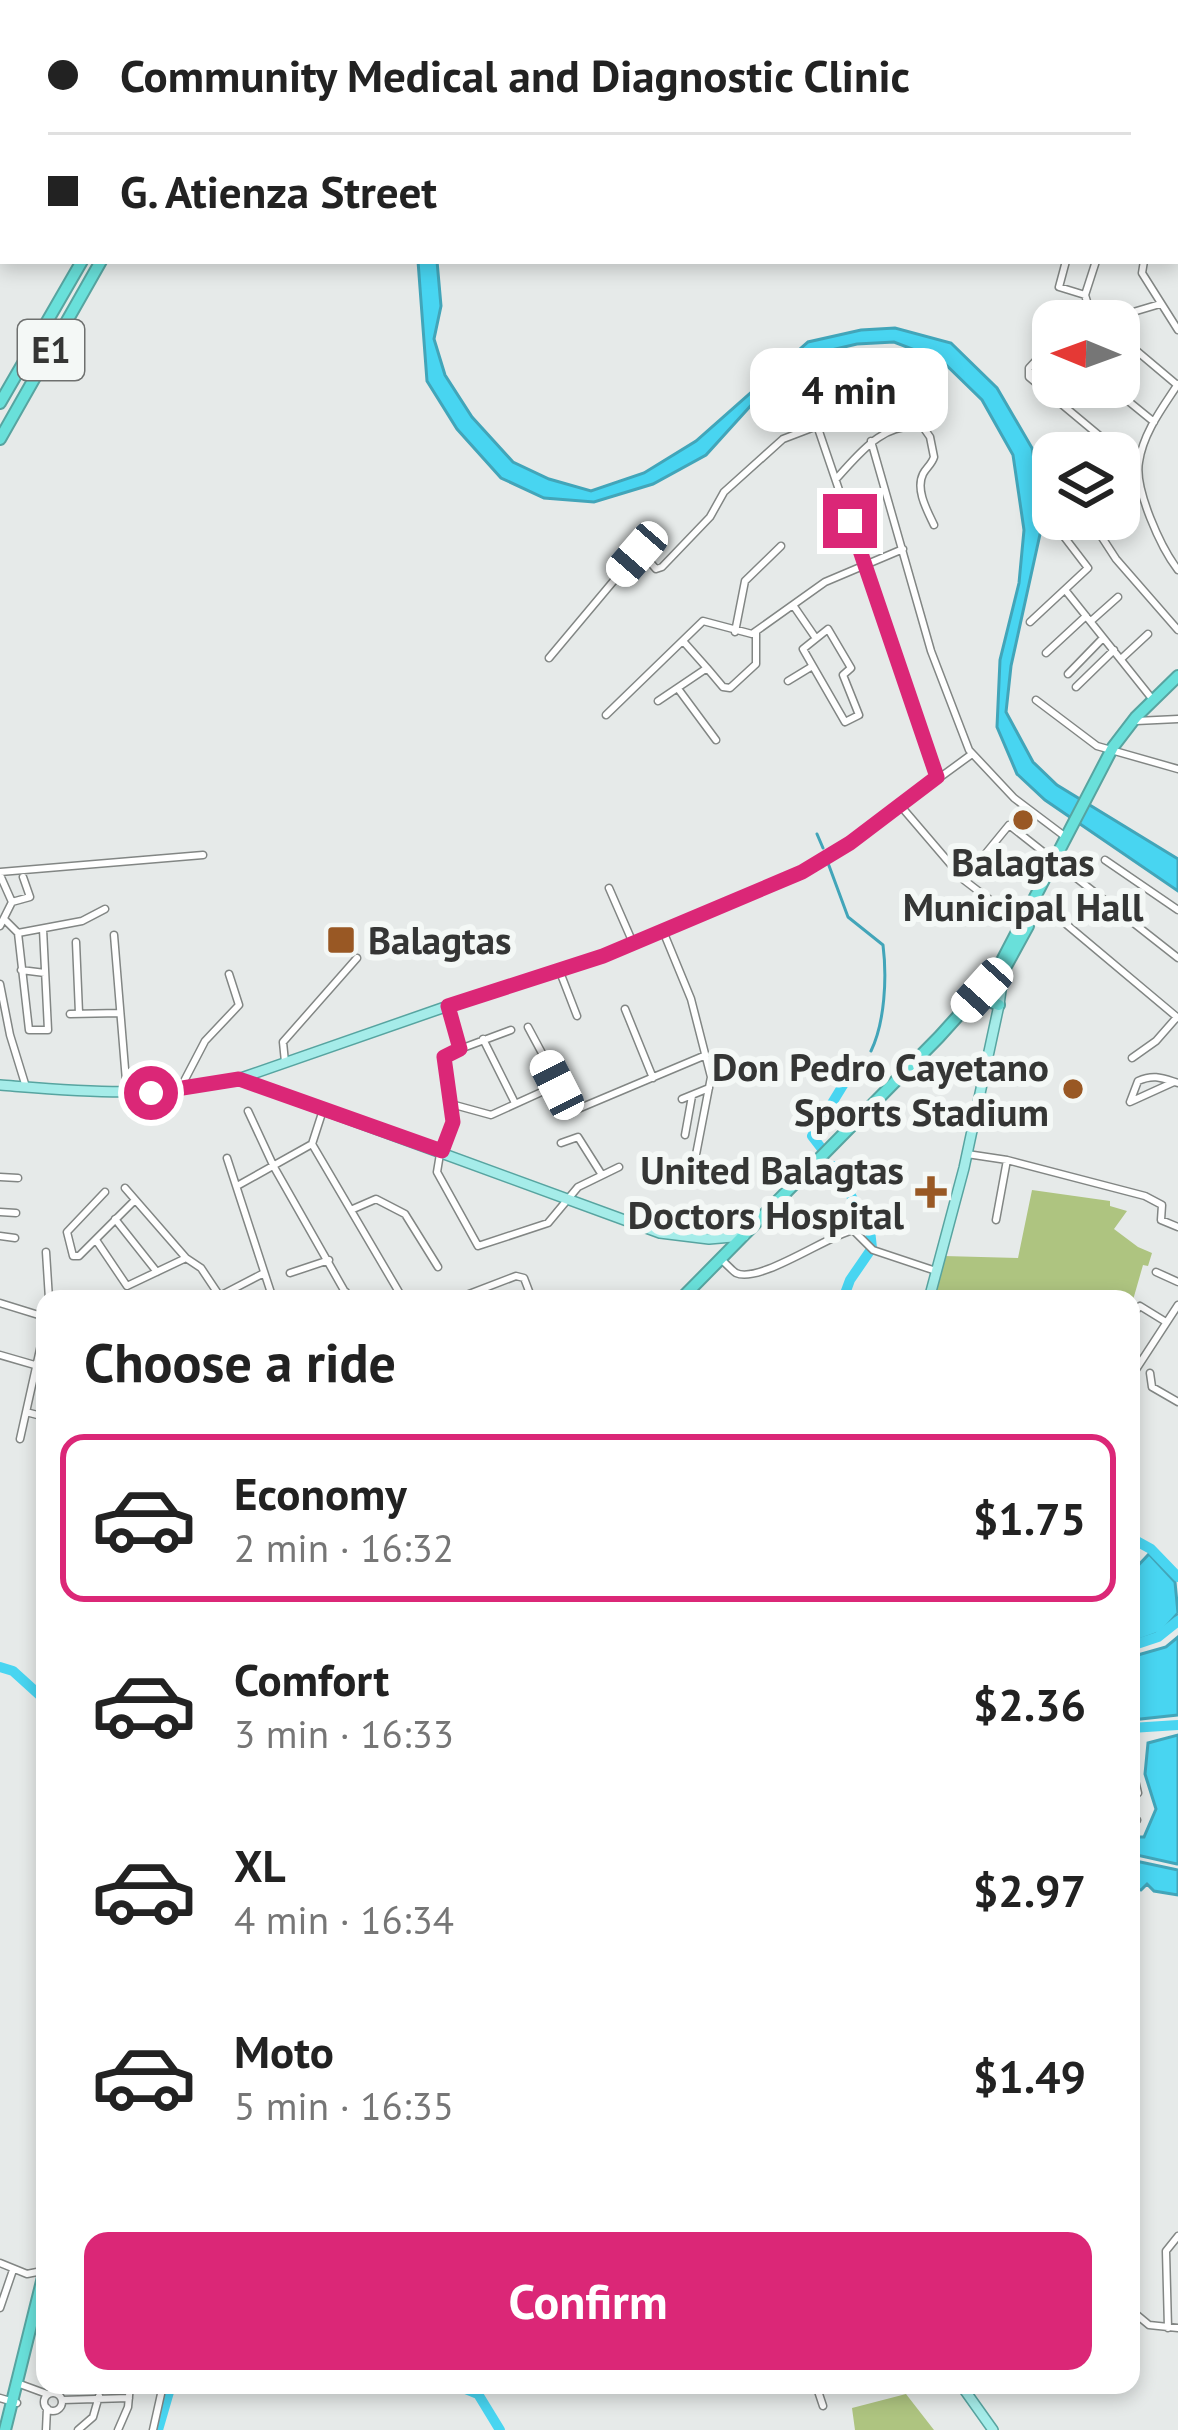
<!DOCTYPE html>
<html lang="en">
<head>
<meta charset="utf-8">
<style>
  body { margin:0; font-family:"PT Sans",sans-serif; background:#f2f2f2; color:#222; height:100vh; display:flex; flex-direction:column; font-size:45px; white-space:nowrap }
  * { box-sizing:border-box; margin:0 }
  p { font-size:39px; color:#767676 }
  .icon { flex:none; width:66px; height:66px; fill:none; stroke:currentColor; stroke-width:2; stroke-linecap:round; stroke-linejoin:round }
  .map { position:relative; flex:1; overflow:hidden }
  .side { position:absolute; left:36px; top:1290px; width:1104px; height:1104px; display:flex; flex-direction:column; background:#fff; border-radius:24px; box-shadow:0 6px 18px #0003 }
  .side>* { flex:none }
  .guide { position:absolute; left:0px; top:0px; width:1179px; height:264px; box-shadow:0 6px 18px #0003; display:grid; align-content:center; height:264px; padding:0 48px; background:#fff }
  .needle { width:78px; rotate:271deg }
  .buttons { position:absolute; left:1032px; top:300px; display:grid; gap:24px }
  .buttons a { display:grid; place-items:center; width:108px; height:108px; border-radius:24px; background:#fff; box-shadow:0 6px 18px #0003; font-size:60px }
  .end { position:absolute; width:54px; height:54px; margin:-27px; border:15px solid #db2777; background:#fff; box-shadow:0 0 0 6px #fff }
  .from { border-radius:50% }
  .bubble { position:absolute; height:84px; border-radius:24px; background:#fff; box-shadow:0 6px 18px #0003; font-size:39px; font-weight:700; line-height:84px; text-align:center }
  .car { position:absolute; width:36px; height:72px; margin:-36px -18px; border-radius:15px; box-shadow:0 0 9px 3px #0007; background:linear-gradient(#fff 24%,#345 0 40%,#fff 0 76%,#345 0 86%,#fff 0) }
  .guide b { display:flex; align-items:center; gap:42px; height:114px; font-size:45px }
  .guide b+b { border-top:3px solid #e0e0e0 }
  .guide i { width:30px; height:30px; background:#222 }
  ul { padding:0; list-style:none }
  li { display:flex; align-items:center; gap:36px; height:168px; margin:0 24px 18px; padding:0 24px; border:6px solid transparent; border-radius:24px }
  li div { flex:1 }
  li b { display:block; font-size:45px }
  li em { font-style:normal; font-weight:700 }
  li.current { border-color:#db2777 }
  li>.icon { width:108px; height:108px; stroke-width:1.5 }
  h2 { padding:0 48px; font-size:54px; line-height:144px }
  .cta { display:flex; gap:24px; margin-top:auto; padding:24px 48px }
  .cta a { flex:1; height:138px; border-radius:24px; background:#db2777; color:#fff; font-size:48px; font-weight:700; line-height:138px; text-align:center }
  .map>svg:first-child { display:block }
  .green { fill:#aec480 }
  .water { fill:#48d5f1; stroke:#42a5b9; stroke-width:3 }
  .lines { fill:none; stroke-linecap:round; stroke-linejoin:round }
  .stream { stroke:#42a5b9; stroke-width:3 }
  .river { stroke:#48d5f1; stroke-width:10 }
  .minor-casing { stroke:#828684; stroke-width:9 }
  .major-casing { stroke:#57a4a0; stroke-width:12 }
  .highway-casing { stroke:#57a4a0; stroke-width:14 }
  .minor { stroke:#fff; stroke-width:6 }
  .major { stroke:#a5ece9; stroke-width:9 }
  .highway { stroke:#69e0da; stroke-width:10 }
  .route { stroke:#db2777; stroke-width:15 }
  .poi-dot { fill:#995824; stroke:#f4f8f6; stroke-width:4.5 }
  .labels { text-anchor:middle; stroke-width:12; stroke-linejoin:round; paint-order:stroke }
  .shield { fill:#f4f8f6; stroke:#6e706f; stroke-width:3 }
  .shield-label { font-size:36px; font-weight:bold; fill:#353635 }
  .poi-label { font-size:39px; font-weight:bold; fill:#353635; stroke:#f4f8f6; text-anchor:end }
</style>
</head>
<body>
<div class="map">
<svg width="1178" height="2430" viewBox="0 0 1178 2430">
  <rect width="100%" height="100%" fill="#e6eae9"/>
  <!-- green -->
  <path class="green" d="M 1032,1190 L 1110,1201 L 1110,1206 L 1127,1211 L 1114,1229 L 1138,1247 L 1152,1253 L 1148,1266 L 1143,1265 L 1131,1307 L 1131,1299 L 933,1299 L 944,1256 L 1018,1258 Z
    M 906,2394 L 934,2430 L 855,2430 L 852,2408 Z"/>
  <!-- water -->
  <path class="water" d="M 418,261 L 437,261 L 441,306 L 434,339 L 445,375 L 472,417 L 513,462 L 549,479 L 591,491 L 644,473 L 696,441 L 808,342 L 861,330 L 895,328 L 951,343 L 997,388 L 1032,448 L 1044,516 L 1011,666 L 1006,712 L 1033,762 L 1057,785 L 1178,859 L 1178,891 L 1045,800 L 1017,774 L 997,727 L 1000,660 L 1019,583 L 1024,530 L 1013,455 L 982,400 L 941,360 L 894,342 L 857,344 L 810,355 L 763,392 L 706,455 L 653,484 L 594,502 L 544,498 L 501,478 L 457,429 L 427,381 Z
    M 1149,1554 L 1175,1582 L 1178,1613 L 1161,1632 L 1131,1643 L 1131,1573 Z
    M 1178,1637 L 1178,1715 L 1131,1720 L 1131,1657 L 1166,1647 Z
    M 1178,1735 L 1178,1864 L 1177,1864 L 1132,1854 L 1138,1837 L 1144,1837 L 1156,1809 L 1145,1774 L 1148,1743 Z
    M 1131,1860 L 1178,1870 L 1178,1895 L 1154,1891 L 1147,1884 L 1141,1890 L 1131,1889 Z"/>
  <g class="lines">
    <!-- stream -->
    <path class="stream" d="M 817,834 L 823,848
      M 828,863 L 848,917 L 883,945 C 887,977 885,1022 871,1051"/>
    <!-- river -->
    <path class="river" d="M 822,1149 L 812,1136 L 848,1077
      M 834,1166 L 862,1215 L 868,1212 L 872,1248 L 850,1280 L 843,1299
      M 1131,1538 L 1151,1549 L 1178,1577
      M 1131,1646 L 1158,1637 L 1178,1621
      M 0,1667 L 13,1671 L 45,1700
      M 1131,1728 L 1178,1725
      M 456,2385 L 478,2394 L 500,2430
      M 158,2430 L 171,2385"/>
    <!-- minor casing -->
    <g class="minor-casing">
      <path id="minor" d="M 782,3 L 783,0
        M 1176,14 L 1178,14
        M 0,141 L 3,140
        M 1176,228 L 1178,228
        M 1066,261 L 1059,287 L 1085,295
        M 1144,261 L 1142,273 L 1178,330
        M 1093,321 L 1085,295 L 1096,261
        M 1103,321 L 1160,304
        M 1119,336 L 1176,384
        M 1053,342 L 1029,368 L 1029,377 L 1137,467
        M 1178,384 C 1163,407 1143,433 1139,462 C 1134,489 1161,548 1178,570
        M 1111,387 L 1154,422
        M 809,402 L 937,777
        M 871,441 L 931,651 L 969,750 L 1014,798 L 1067,838
        M 836,479 C 860,453 883,421 923,427 L 930,437 L 934,457 C 932,464 926,468 923,474 C 915,490 928,512 934,525
        M 1090,519 L 1116,559 L 1178,630
        M 1066,591 L 1153,700
        M 793,605 L 815,637
        M 1091,621 L 1118,597
        M 1030,622 L 1088,568 L 1062,534
        M 828,629 L 851,668 L 843,675 L 859,715 L 845,722 L 803,649 Z
        M 735,632 L 745,581 L 781,546
        M 1046,653 L 1086,616
        M 549,658 L 637,553 L 642,553 L 656,569 L 662,567 L 710,517 L 724,492 L 783,439 L 817,426
        M 1121,659 L 1148,634
        M 707,668 L 723,687 L 730,688 L 756,664 L 756,633
        M 1068,674 L 1103,638
        M 788,681 L 811,667
        M 1076,687 L 1114,650
        M 679,690 L 716,740
        M 1036,700 L 1097,746 L 1178,769
        M 658,701 L 707,668 L 683,641
        M 606,715 L 703,621 L 752,634 L 825,582 L 903,549
        M 1136,721 L 1178,719
        M 899,804 L 964,880 L 1020,923
        M 1105,860 L 1178,910
        M 0,872 L 203,855
        M 0,875 L 12,902
        M 964,880 L 1009,825 L 1178,958
        M 609,888 L 633,943
        M 1034,904 L 1060,919 L 1178,1018
        M 4,919 L 18,933 L 29,1030 L 48,1030 L 43,929
        M 0,926 L 12,902 L 30,897 L 23,877
        M 663,931 L 691,999 L 711,1077 L 694,1165
        M 18,933 L 82,921 L 105,909
        M 114,935 L 127,1093
        M 76,942 L 79,1013
        M 21,970 L 45,973
        M 560,972 L 577,1016
        M 0,984 L 10,1035 L 26,1087
        M 448,1006 L 603,956 L 802,873 L 850,843 L 972,754
        M 625,1009 L 653,1078
        M 70,1014 L 120,1013
        M 528,1027 L 573,1111 L 706,1055
        M 483,1039 L 515,1103
        M 460,1049 L 511,1030
        M 1132,1058 L 1156,1041 L 1177,1017
        M 285,1062 L 283,1042 L 357,958
        M 1174,1082 L 1130,1102 L 1138,1081 C 1154,1074 1162,1078 1178,1083
        M 181,1087 L 205,1041 L 239,1005 L 229,974
        M 682,1099 L 709,1088
        M 451,1104 L 491,1115 L 557,1085
        M 248,1111 L 274,1167 L 349,1299
        M 685,1135 L 692,1096
        M 561,1143 L 578,1137 L 602,1175
        M 312,1144 L 403,1299
        M 440,1154 L 437,1172 L 478,1246 L 548,1223 L 578,1187 L 619,1167
        M 967,1154 L 1007,1160 L 1145,1196 L 1162,1205 L 1161,1220 L 1178,1227
        M 227,1158 L 273,1299
        M 0,1177 L 18,1178
        M 237,1186 L 312,1144 L 323,1110
        M 125,1188 L 186,1258
        M 105,1192 L 67,1232 L 73,1256 L 79,1256 L 135,1200
        M 353,1209 L 376,1199 L 405,1214 L 438,1267
        M 0,1212 L 16,1213
        M 115,1219 L 157,1272
        M 996,1220 L 1007,1160
        M 0,1236 L 15,1238
        M 96,1240 L 127,1286 L 186,1258 L 201,1268 L 219,1295
        M 46,1252 L 49,1299
        M 722,1260 C 724,1262 734,1272 736,1273 C 759,1284 827,1236 853,1230 L 873,1250 L 936,1271
        M 1156,1272 L 1178,1282
        M 290,1273 L 329,1260
        M 214,1299 L 264,1273
        M 330,1299 L 346,1292
        M 456,1299 L 516,1276 L 524,1278 L 532,1299
        M 0,1303 L 45,1317
        M 1131,1316 L 1140,1306 L 1166,1322
        M 0,1355 L 45,1368
        M 1150,1373 L 1152,1387 L 1178,1402
        M 1131,1377 L 1178,1305
        M 26,1412 L 45,1417
        M 20,1439 L 45,1327
        M 1131,1763 L 1138,1793 L 1131,1797
        M 1131,1819 L 1137,1820
        M 0,2263 L 27,2274 L 42,2271
        M 0,2308 L 13,2270
        M 1131,2310 L 1149,2325 L 1178,2328
        M 1168,2328 L 1166,2251 L 1178,2236
        M 17,2383 L 47,2394
        M 816,2385 L 823,2406
        M 974,2389 L 981,2385
        M44 2402a9 9 0 1 1 18 0a9 9 0 1 1-18 0Z
        M 0,2398 L 17,2403
        M 62,2400 L 129,2398
        M 46,2430 L 47,2408
        M 78,2430 L 93,2417 L 99,2396
        M 118,2430 L 128,2407 L 130,2385
        M 153,2430 L 163,2385"/>
    </g>
    <!-- major casing -->
    <g class="major-casing">
      <path id="major" d="M 241,1078 L 448,1006 L 460,1049 L 444,1057 L 453,1122 L 442,1151
        M 0,1085 C 91,1092 148,1098 239,1079 L 660,1233 L 709,1239 L 744,1236
        M 929,1299 L 964,1168 L 999,1005 L 1002,983 L 999,979
        M 961,2385 L 993,2430"/>
    </g>
    <!-- highway casing -->
    <g class="highway-casing">
      <path id="highway" d="M 231,3 L 233,0
        M 246,3 L 248,0
        M 0,403 L 82,261
        M 0,439 L 101,261
        M 994,988 L 1028,926 L 1029,914
        M 984,999 L 999,1005
        M 681,1299 L 939,1037 L 994,976 L 1113,747 L 1136,717 L 1178,676
        M 5,2430 L 45,2269"/>
    </g>
    <!-- minor -->
    <use href="#minor" class="minor"/>
    <!-- major -->
    <use href="#major" class="major"/>
    <!-- highway -->
    <use href="#highway" class="highway"/>
  </g>
  <g class="lines">
    <!-- route -->
    <path class="route" d="M 151,1093 L 239,1079 L 442,1151 L 453,1122 L 444,1057 L 460,1049 L 448,1006 L 603,956 L 802,872 L 850,843 L 937,777 L 850,521"/>
  </g>
  <!-- markers -->
  <g class="poi-dot">
    <circle cx="1023" cy="820" r="12"/>
    <rect x="326" y="925" width="30" height="30" rx="6"/>
    <circle cx="1073" cy="1089" r="12"/>
    <path d="M925 1174h12v12h12v12h-12v12h-12v-12h-12v-12h12z"/>
  </g>
  <g class="labels">
    <!-- shield labels -->
    <rect class="shield" x="18" y="320" width="66" height="60" rx="9"/>
    <g class="shield-label">
      <text x="51" y="363">E1</text>
    </g>
    <!-- poi labels -->
    <g class="poi-label">
      <text x="1023" y="876" text-anchor="middle">Balagtas<tspan x="1023" dy="45">Municipal Hall</tspan></text>
      <text x="368" y="954" text-anchor="start">Balagtas</text>
      <text x="1049" y="1081">Don Pedro Cayetano<tspan x="1049" dy="45">Sports Stadium</tspan></text>
      <text x="904" y="1184">United Balagtas<tspan x="904" dy="45">Doctors Hospital</tspan></text>
    </g>
  </g>
</svg>
<div class="buttons">
<a><svg class="needle" viewBox="-14 -14 28 28"><path d="M0-13l5 13h-10z" fill="#e53935"/><path d="M0 13l5-13h-10z" fill="#767676"/></svg></a>
<a><svg class="icon" aria-label="layers" viewBox="0 0 24 24"><path d="M12 4l9 5-9 5-9-5zM3 14l9 5 9-5"/></svg></a>
</div>
<i class="end from" style="left:151px;top:1093px"></i>
<i class="end" style="left:850px;top:521px"></i>
<div class="bubble" style="left:750px;top:348px;width:198px">4 min</div>
<i class="car" style="left:637px;top:554px;rotate:221deg"></i>
<i class="car" style="left:982px;top:990px;rotate:222deg"></i>
<i class="car" style="left:557px;top:1085px;rotate:333deg"></i>
<div class="guide">
<b><i class="from"></i>Community Medical and Diagnostic Clinic</b>
<b><i></i>G. Atienza Street</b>
</div>
<section class="side">
<h2>Choose a ride</h2>
<ul>
<li class="current"><svg class="icon" aria-label="car" viewBox="0 0 24 24"><path d="M5 17H2v-5l4-1 3-4h7l3 4 3 1v5h-3M9 17h6M6 11h13"/><circle cx="7" cy="17" r="2"/><circle cx="17" cy="17" r="2"/></svg><div><b>Economy</b><p>2 min · 16:32</p></div><em>$1.75</em></li>
<li><svg class="icon" aria-label="car" viewBox="0 0 24 24"><path d="M5 17H2v-5l4-1 3-4h7l3 4 3 1v5h-3M9 17h6M6 11h13"/><circle cx="7" cy="17" r="2"/><circle cx="17" cy="17" r="2"/></svg><div><b>Comfort</b><p>3 min · 16:33</p></div><em>$2.36</em></li>
<li><svg class="icon" aria-label="car" viewBox="0 0 24 24"><path d="M5 17H2v-5l4-1 3-4h7l3 4 3 1v5h-3M9 17h6M6 11h13"/><circle cx="7" cy="17" r="2"/><circle cx="17" cy="17" r="2"/></svg><div><b>XL</b><p>4 min · 16:34</p></div><em>$2.97</em></li>
<li><svg class="icon" aria-label="car" viewBox="0 0 24 24"><path d="M5 17H2v-5l4-1 3-4h7l3 4 3 1v5h-3M9 17h6M6 11h13"/><circle cx="7" cy="17" r="2"/><circle cx="17" cy="17" r="2"/></svg><div><b>Moto</b><p>5 min · 16:35</p></div><em>$1.49</em></li>
</ul>
<div class="cta"><a>Confirm</a></div>
</section>
</div>
</body>
</html>
